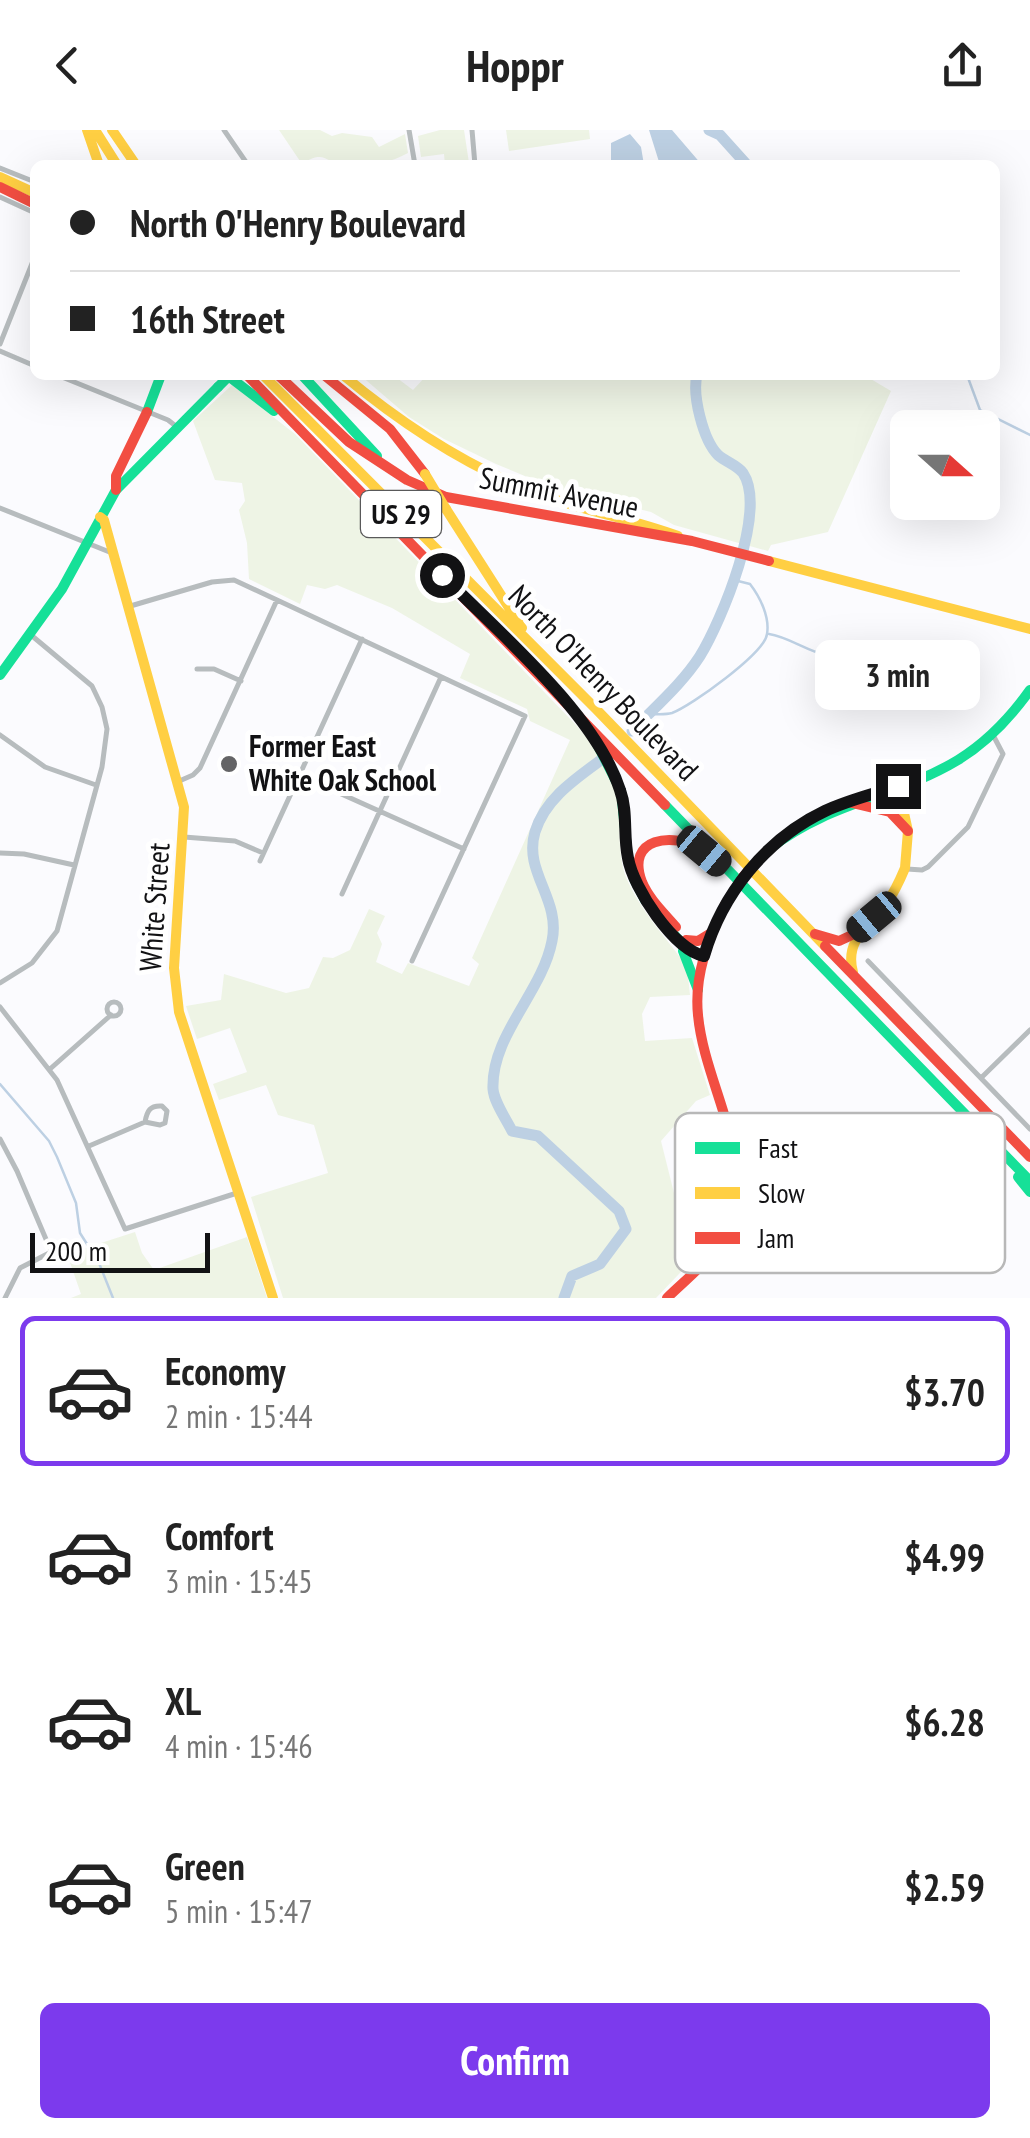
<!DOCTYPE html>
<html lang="en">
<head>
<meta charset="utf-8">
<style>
  body { margin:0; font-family:"PT Sans Narrow",sans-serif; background:#f2f2f2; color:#222; height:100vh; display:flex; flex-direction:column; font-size:38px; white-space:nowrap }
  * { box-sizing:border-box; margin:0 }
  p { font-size:32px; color:#767676 }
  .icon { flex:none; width:55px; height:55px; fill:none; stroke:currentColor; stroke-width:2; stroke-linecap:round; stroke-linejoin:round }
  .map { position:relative; height:1168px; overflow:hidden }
  .details { display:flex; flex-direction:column; background:#fff; flex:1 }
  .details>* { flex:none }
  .guide { position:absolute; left:30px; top:30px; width:970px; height:220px; border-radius:15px; box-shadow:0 10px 40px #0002; display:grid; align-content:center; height:220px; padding:0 40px; background:#fff }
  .needle { width:65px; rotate:111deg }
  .fabs { position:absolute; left:890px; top:280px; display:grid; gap:20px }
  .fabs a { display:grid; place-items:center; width:110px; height:110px; border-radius:15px; background:#fff; box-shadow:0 10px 40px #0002; font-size:50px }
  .scale { position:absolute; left:30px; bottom:25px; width:180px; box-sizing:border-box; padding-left:10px; border:5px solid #121214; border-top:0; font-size:28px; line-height:35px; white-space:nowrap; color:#121214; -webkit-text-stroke:8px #fff; paint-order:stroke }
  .end { position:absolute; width:45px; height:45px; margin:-22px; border:12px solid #121214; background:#fff; box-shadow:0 0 0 5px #fff }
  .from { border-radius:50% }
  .bubble { position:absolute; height:70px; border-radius:15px; background:#fff; box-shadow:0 10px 40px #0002; font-size:32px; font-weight:700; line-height:70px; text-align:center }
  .car { position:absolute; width:30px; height:60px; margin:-30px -15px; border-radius:12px; box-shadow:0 0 8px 2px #0007; background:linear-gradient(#222 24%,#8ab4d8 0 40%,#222 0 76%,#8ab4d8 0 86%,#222 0) }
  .guide b { display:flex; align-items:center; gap:35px; height:95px; font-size:38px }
  .guide b+b { border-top:2px solid #e0e0e0 }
  .guide i { width:25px; height:25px; background:#222 }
  ul { padding:18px 0 0; list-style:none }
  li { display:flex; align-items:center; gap:30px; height:150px; margin:0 20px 15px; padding:0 20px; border:5px solid transparent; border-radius:15px }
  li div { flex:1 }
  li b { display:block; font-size:38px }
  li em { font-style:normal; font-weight:700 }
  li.current { border-color:#7c3aed }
  li>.icon { width:90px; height:90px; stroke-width:1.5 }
  .cta { display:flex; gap:20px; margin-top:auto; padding:20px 40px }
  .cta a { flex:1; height:115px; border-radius:15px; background:#7c3aed; color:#fff; font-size:40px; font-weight:700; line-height:115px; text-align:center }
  header { display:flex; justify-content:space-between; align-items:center; height:130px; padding:0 40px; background:#fff; font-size:45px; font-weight:700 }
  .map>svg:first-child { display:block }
  .green { fill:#eef4e5 }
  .water { fill:#bdd0e3 }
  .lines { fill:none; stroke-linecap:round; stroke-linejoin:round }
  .stream { stroke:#bdd0e3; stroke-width:2.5 }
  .river { stroke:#bdd0e3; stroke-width:11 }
  .street { stroke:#b7bcbe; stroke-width:5 }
  .fast { stroke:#16e098; stroke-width:10 }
  .slow { stroke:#ffcf43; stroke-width:10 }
  .jam { stroke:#f24e42; stroke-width:10 }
  .fast-bridge { stroke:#16e098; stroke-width:10 }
  .slow-bridge { stroke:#ffcf43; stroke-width:10 }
  .jam-bridge { stroke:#f24e42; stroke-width:10 }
  .route { stroke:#121214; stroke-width:12 }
  .poi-dot { fill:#646466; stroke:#fff; stroke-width:4 }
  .labels { text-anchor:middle; stroke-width:10; stroke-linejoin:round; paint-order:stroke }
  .shield { fill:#fff; stroke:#59595a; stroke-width:2.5 }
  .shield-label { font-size:28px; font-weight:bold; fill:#121214 }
  .street-label { font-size:30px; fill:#121214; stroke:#fff }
  .poi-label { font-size:30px; font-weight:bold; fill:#121214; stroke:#fff; text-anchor:start }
  .key { fill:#fff; stroke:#b8b8b8; stroke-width:2.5 }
  .key-label { font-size:28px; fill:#121214 }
</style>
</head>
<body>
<header><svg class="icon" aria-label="back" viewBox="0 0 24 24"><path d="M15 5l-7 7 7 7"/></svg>Hoppr<svg class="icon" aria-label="share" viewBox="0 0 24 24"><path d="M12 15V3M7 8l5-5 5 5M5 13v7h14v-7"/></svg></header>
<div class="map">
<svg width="1030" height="1168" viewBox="0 0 1030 1168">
  <rect width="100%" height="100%" fill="#fbfbfe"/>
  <!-- green -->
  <path class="green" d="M 279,0 L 320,0 L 332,6 L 342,3 L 372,7 L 379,17 L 405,4 L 408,23 C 387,34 371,36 346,35 C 325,34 326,18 302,34 Z
    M 440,0 L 464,0 L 469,33 L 445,35 L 444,24 L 421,27 L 418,6 Z
    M 506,0 L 589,0 L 590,9 L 509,21 Z
    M 360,245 L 393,245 L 413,260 L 427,245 L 864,245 L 891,261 L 828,402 L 771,415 L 768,421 L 674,395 L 651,382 L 556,359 L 496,334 L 444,309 L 409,287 Z
    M 232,255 L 295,304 L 577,596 C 595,617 614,641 618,670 C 621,695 617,723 626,747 C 640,781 667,808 687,837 L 690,865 L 650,867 L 642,884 L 645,911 L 692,908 L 710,965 L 696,971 L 661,1011 L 674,1063 L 701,1121 L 656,1168 L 283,1168 L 251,1067 L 328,1043 L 314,995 L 278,985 L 266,955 L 219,970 L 213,954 L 247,942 L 230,898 L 197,909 L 186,876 L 221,870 L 224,844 L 286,863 L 309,858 L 323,827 L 333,828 L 350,820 L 369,779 L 385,786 L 377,803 L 382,814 L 376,832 L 402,844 L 408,833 L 469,856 L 479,834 L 472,828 L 570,610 L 530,591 L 527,579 L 460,548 L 470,524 L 392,478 L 337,455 L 325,459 L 307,455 L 300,474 L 249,449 L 247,413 L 239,380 L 245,371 L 242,353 L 215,350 L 193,291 Z
    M 135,1102 L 142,1123 L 154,1140 L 247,1107 L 267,1168 L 71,1168 L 81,1164 L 67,1124 Z"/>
  <!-- water -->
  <path class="water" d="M 649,0 L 672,0 L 702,35 L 660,35 Z
    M 630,4 L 641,17 L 644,35 L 611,35 L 611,13 Z"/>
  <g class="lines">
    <!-- stream -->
    <path class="stream" d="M 967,245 L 980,280 L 1030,305
      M 769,504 C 789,507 806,521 829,526
      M 649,584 C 657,584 665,585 672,583 C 691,576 765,523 767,504 C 770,487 760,467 750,454 L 734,450
      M 0,954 L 49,1011 L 57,1027 L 76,1073 L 80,1103 L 99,1133 L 113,1168"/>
    <!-- river -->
    <path class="river" d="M 709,0 L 720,5 L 747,35
      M 632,601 C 655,577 682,554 700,526 C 721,492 768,380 743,343 C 737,335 726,332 718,325 C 703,310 692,265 697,245
      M 564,1168 L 572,1146 L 600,1134 L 626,1099 L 619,1081 L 538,1006 L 512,1001 C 506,989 494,972 493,959 C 491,905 542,863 552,811 C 561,769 523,742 535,702 C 545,669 575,649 601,630"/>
    <!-- street -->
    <path class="street" d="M 224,0 L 248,35
      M 409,0 L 415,35
      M 472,0 L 475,35
      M 0,38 L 35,52
      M 0,67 L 35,83
      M 0,214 L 35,126
      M 0,221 L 35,236
      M 57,245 L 168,290 L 177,297
      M 0,378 L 112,423
      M 127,477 L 212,452 L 234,450 L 525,586 L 412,831
      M 197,539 L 214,539 L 241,551
      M 0,605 L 45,637 L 96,655
      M 299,645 L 464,719
      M 177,652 L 193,645 L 200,638 L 277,470
      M 184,707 L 235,711 L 263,723
      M 0,723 L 24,724 L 74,735
      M 260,731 L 362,509
      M 907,739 L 922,740 L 928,737 L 968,697 L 1003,624 L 993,605
      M 342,764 L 441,547
      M 868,831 L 1030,999
      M 0,853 L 32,833 L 57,801 L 102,637 L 107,599 L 102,577 L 92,556 L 31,505
      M107 879a7 7 0 1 1 14 0a7 7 0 1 1-14 0Z
      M 0,877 L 57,950 L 125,1099 L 237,1063
      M 50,939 L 111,885
      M 982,947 L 1030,900
      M 0,1009 L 17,1041 L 51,1121
      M 89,1016 L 145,992 C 147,981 150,975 162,976 L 167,981 L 165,993 L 160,995 L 145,992
      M 738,1040 C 765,1041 778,1047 790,1071
      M 5,1168 L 20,1138 L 57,1119"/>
    <!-- fast -->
    <path class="fast" d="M 227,245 L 274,281
      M 302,245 L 377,326
      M 147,282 L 161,245
      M 0,545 L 62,459 L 116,360 L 218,257
      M 593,606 L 621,661 L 628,728 L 634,749 L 645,770 L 687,820 L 704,826
      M 665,675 L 1030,1051
      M 769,719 C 831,671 895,668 958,630 C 987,612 1010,588 1030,560
      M 683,821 L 698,860
      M 1018,1047 L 1030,1062"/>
    <!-- slow -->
    <path class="slow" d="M 87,0 L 99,35
      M 95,0 L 117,35
      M 112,0 L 136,35
      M 0,47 L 35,63
      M 263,245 L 596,579 L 825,816
      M 343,245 C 402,294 466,337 539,364 C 584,381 632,389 678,406
      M 446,379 L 522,498
      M 100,387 L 104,390 L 184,677 L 174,838 L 179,882 L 273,1168
      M 769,431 L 1030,499
      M 898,656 L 908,701 L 905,738
      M 853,842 C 844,810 869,796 886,774 C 894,763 900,750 905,738"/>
    <!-- jam -->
    <path class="jam" d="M 0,57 L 35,74
      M 247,245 L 665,675
      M 278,245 L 349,312 L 407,350 L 446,367 L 692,411 L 769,431
      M 324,245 L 390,299 L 425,344
      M 116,360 L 116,346 L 147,282
      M 852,673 L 890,682 L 908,701
      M 676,797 C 664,783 649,769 642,752 C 625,707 673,702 702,719
      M 815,804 L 839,811 L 854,804
      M 686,810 L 698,811 L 711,803
      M 825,816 L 1030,1027
      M 667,1168 C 686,1149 711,1131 723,1106 C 761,1031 705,960 698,885 C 694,846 708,809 725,775"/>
    <!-- fast-bridge -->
    <path class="fast-bridge" d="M 218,257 L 230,245"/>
    <!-- slow-bridge -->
    <path class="slow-bridge" d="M 425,344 L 446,379"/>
    <!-- jam-bridge -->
    <path class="jam-bridge" d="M 725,775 L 743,747 L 769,719"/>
  </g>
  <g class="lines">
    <!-- route -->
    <path class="route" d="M 442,445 C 499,503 595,583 620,660 C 628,682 623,705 628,728 C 633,758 674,820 704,826 C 722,764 766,709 825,681 C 848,670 874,664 898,656"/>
  </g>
  <!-- markers -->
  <circle class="poi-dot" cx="229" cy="634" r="10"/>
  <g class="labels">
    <!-- shield labels -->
    <rect class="shield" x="361" y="361" width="80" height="46" rx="8"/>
    <g class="shield-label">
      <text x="401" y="394">US 29</text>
    </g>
    <!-- street labels -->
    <g class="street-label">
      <text transform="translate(559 363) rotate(11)" y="10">Summit Avenue</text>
      <text transform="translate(603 553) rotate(46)" y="10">North O'Henry Boulevard</text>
      <text transform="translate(155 777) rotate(-86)" y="10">White Street</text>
    </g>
    <!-- poi labels -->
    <g class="poi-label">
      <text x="249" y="627">Former East<tspan x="249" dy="34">White Oak School</tspan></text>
    </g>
  </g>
  <!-- legend -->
  <rect x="675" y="983" width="330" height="160" rx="15" class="key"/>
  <rect x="695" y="1012" width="45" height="12" fill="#16e098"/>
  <rect x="695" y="1057" width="45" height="12" fill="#ffcf43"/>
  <rect x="695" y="1102" width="45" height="12" fill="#f24e42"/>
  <g class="key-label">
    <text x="758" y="1028">Fast</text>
    <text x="758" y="1073">Slow</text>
    <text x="758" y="1118">Jam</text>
  </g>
</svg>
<div class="fabs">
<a><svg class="needle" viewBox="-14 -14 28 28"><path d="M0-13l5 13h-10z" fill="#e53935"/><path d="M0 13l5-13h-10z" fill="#767676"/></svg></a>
</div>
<div class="scale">200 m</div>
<i class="end from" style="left:442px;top:445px"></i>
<i class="end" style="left:898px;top:656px"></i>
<div class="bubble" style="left:815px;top:510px;width:165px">3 min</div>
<i class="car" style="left:704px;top:721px;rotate:130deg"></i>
<i class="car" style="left:874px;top:787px;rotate:230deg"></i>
<div class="guide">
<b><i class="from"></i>North O'Henry Boulevard</b>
<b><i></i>16th Street</b>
</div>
</div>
<section class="details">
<ul>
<li class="current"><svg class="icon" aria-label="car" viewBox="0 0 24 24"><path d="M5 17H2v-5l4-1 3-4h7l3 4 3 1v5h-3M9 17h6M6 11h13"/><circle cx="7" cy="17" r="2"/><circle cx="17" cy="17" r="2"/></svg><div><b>Economy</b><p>2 min · 15:44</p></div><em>$3.70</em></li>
<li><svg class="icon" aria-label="car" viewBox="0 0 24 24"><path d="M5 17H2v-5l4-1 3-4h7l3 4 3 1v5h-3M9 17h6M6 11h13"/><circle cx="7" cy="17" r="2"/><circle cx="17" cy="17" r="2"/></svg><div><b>Comfort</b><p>3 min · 15:45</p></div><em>$4.99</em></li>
<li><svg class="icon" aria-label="car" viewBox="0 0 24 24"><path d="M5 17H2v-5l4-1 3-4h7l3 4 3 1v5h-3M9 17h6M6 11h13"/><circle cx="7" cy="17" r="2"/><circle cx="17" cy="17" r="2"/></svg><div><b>XL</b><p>4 min · 15:46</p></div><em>$6.28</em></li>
<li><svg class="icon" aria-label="car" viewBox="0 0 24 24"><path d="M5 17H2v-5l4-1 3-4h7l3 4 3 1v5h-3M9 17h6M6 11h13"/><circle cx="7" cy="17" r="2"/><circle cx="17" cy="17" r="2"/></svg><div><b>Green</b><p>5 min · 15:47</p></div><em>$2.59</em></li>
</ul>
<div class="cta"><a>Confirm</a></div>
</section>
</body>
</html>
